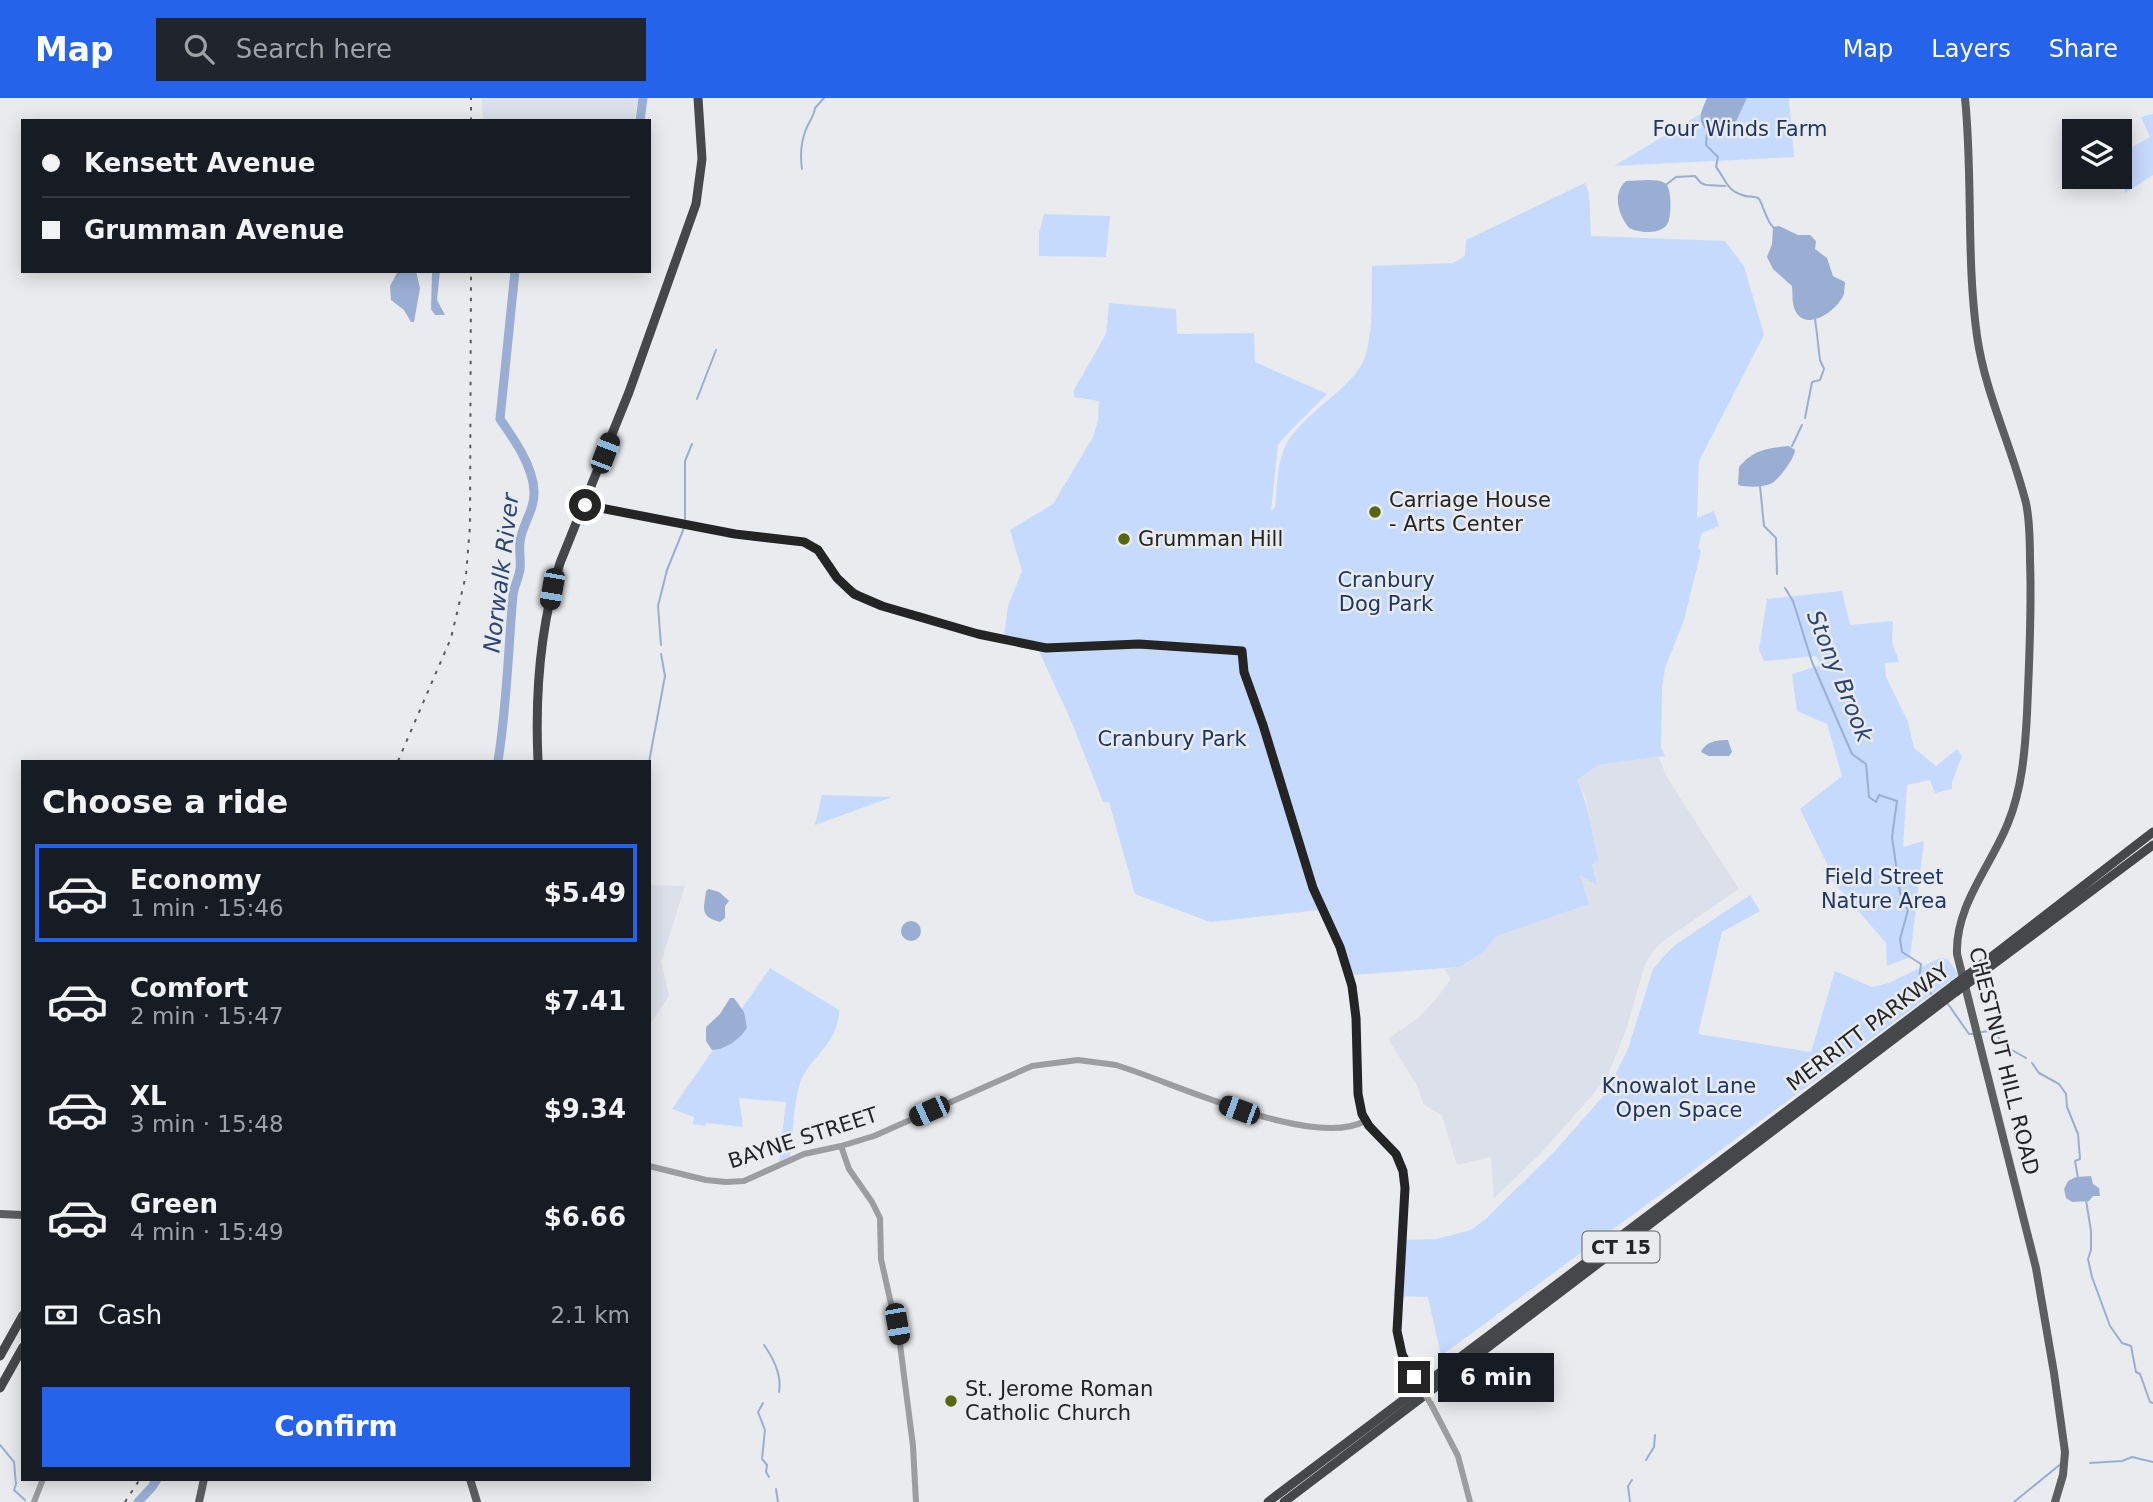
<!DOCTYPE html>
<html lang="en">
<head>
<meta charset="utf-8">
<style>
  body { margin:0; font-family:"DejaVu Sans",sans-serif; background:#20242c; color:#f1f3f6; height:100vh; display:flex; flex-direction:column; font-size:26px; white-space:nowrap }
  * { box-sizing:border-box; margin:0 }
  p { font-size:23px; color:#9ea1a6 }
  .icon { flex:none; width:38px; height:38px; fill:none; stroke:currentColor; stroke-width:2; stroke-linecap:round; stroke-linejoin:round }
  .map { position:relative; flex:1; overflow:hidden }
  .details { position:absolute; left:21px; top:662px; width:630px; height:721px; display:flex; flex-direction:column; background:#171b24; border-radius:0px; box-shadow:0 4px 18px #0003 }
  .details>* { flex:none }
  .top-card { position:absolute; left:21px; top:21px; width:630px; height:154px; border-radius:0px; box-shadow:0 4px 18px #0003; display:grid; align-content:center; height:154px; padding:0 21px; background:#171b24 }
  .controls { position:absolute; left:2062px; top:21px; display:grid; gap:14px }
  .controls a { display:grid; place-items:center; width:70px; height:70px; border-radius:0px; background:#171b24; box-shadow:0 4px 18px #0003; font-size:35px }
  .end { position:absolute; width:32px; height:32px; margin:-16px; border:9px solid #242425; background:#fff; box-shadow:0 0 0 4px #fff }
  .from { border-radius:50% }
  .bubble { position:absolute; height:49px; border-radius:0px; background:#171b24; box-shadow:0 4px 18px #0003; font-size:23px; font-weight:700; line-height:49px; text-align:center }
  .car { position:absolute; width:21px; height:42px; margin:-21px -10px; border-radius:9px; box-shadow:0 0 5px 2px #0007; background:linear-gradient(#222 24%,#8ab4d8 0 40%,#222 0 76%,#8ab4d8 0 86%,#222 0) }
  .top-card b { display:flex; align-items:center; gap:24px; height:66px; font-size:26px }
  .top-card b+b { border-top:2px solid #363941 }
  .top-card i { width:18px; height:18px; background:#f1f3f6 }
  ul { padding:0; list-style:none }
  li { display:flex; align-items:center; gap:21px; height:98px; margin:0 14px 10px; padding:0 7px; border:4px solid transparent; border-radius:0px }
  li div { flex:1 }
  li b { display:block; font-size:26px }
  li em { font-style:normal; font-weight:700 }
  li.on { border-color:#2563eb }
  li>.icon { width:63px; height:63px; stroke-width:1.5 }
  h2 { padding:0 21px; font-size:32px; line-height:84px }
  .pay { display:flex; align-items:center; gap:18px; height:77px; padding:0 21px; font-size:26px }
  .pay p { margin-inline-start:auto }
  .primary-button { display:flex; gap:14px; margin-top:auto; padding:14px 21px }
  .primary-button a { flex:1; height:80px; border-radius:0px; background:#2563eb; color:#fff; font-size:28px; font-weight:700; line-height:80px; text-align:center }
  header { display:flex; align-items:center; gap:42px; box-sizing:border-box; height:98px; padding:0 35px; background:#2563eb; color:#fff }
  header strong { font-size:33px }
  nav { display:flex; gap:38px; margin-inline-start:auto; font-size:24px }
  .search { width:490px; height:63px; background:#20242c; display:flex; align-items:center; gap:18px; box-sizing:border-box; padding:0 24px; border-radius:0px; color:#9ea1a6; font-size:26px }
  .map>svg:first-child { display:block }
  .built { fill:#dbe0ea }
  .green { fill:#c6dafe }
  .water { fill:#9aaed3 }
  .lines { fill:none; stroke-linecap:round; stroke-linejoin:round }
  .stream { stroke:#9aaed3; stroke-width:2 }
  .river { stroke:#9aaed3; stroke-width:9 }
  .minor { stroke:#9c9d9e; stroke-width:6 }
  .major { stroke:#5c5e60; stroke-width:8 }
  .highway { stroke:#46474a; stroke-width:9 }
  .rail { stroke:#5b5b5d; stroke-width:2; stroke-dasharray:3.5 7; stroke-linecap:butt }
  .minor-bridge { stroke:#9c9d9e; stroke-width:6 }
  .highway-bridge { stroke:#46474a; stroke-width:9 }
  .route { stroke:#242425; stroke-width:9 }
  .poi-dot { fill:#566710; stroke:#e9ebee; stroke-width:2.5 }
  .labels { text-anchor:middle; stroke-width:5; stroke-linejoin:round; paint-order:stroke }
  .shield { fill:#e9ebee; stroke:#5f6061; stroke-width:2 }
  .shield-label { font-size:19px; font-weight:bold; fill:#242425 }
  .park-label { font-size:21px; fill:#1e3665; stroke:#e9ebee }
  .poi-label { font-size:21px; fill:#242425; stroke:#e9ebee; text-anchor:start }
  .street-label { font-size:21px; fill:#242425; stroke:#e9ebee }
  .water-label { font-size:23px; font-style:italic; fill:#2b4474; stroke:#e9ebee }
</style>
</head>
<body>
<header>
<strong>Map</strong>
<div class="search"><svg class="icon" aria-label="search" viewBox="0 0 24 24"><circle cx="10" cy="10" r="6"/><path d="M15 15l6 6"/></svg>Search here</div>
<nav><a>Map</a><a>Layers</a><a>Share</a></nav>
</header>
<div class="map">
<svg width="2153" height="1404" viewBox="0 0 2153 1404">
  <rect width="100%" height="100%" fill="#e9ebee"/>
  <!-- built -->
  <path class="built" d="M 482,0 L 638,0 L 634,23 L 483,23 Z
    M 1659,659 L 1666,678 L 1739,791 L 1663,843 L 1654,852 L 1645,866 L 1626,932 L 1608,977 L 1595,994 L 1539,1057 L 1494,1100 L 1491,1059 L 1457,1067 L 1442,1017 L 1424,1007 L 1416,985 L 1388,941 L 1418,920 L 1436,901 L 1451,881 L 1444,871 L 1459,869 L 1482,855 L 1497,838 L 1589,806 L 1579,775 L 1599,762 L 1591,734 L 1586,700 L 1577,682 L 1598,667 Z
    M 649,787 L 685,788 L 661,864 L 669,897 L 649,928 Z"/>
  <!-- green -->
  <path class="green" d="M 1727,0 L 1789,0 L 1794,59 L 1614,68 Z
    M 2153,16 L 2153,77 L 2125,95 L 2120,56 L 2150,39 L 2141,19 Z
    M 1585,85 L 1589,95 L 1591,138 L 1725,143 L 1744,168 L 1764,237 L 1699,363 L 1697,420 L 1714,413 L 1719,428 L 1702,435 L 1698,450 L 1701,453 L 1684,522 L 1665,570 L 1662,590 L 1661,649 L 1665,658 L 1598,667 L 1577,682 C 1589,707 1591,736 1599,763 L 1592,767 L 1597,787 L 1580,777 L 1589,806 L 1497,838 L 1482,855 L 1459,869 L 1353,877 L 1347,856 L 1306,778 L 1319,812 L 1210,824 L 1135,796 L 1109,704 L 1103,704 L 1072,625 L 1039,553 L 1115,549 L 1141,544 L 1042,547 L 1004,539 L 1008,508 L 1022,473 L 1010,432 L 1053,406 L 1093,339 L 1098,322 L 1099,303 L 1074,299 L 1074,292 L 1106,236 L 1109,205 L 1176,211 L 1177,236 L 1254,235 L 1255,264 L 1327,296 L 1290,333 L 1278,347 L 1271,413 L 1275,409 C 1277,391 1277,368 1284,351 C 1298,317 1354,291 1365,259 C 1374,231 1371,197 1372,168 L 1453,165 L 1465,158 L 1466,142 Z
    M 1044,116 L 1110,118 L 1106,159 L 1039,158 L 1039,135 Z
    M 1842,493 L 1850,527 L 1893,523 L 1892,544 L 1899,564 L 1885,565 L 1886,579 L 1908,624 L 1914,650 L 1936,668 L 1957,651 L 1962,658 L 1952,684 L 1952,691 L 1935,695 L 1930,682 L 1907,687 L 1903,749 L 1924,743 L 1910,859 L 1887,868 L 1886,845 L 1823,772 L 1829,770 L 1800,711 L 1842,678 L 1827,626 L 1797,613 L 1792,576 L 1821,567 L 1816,558 L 1764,563 L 1759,552 L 1767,501 Z
    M 822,697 L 892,699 L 815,727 Z
    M 1750,797 L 1760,813 L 1722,834 L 1698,936 L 1811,954 L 1835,873 L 1872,889 L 1889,885 L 1940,860 L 1948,861 L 1958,877 L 1441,1258 L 1428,1199 L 1393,1198 L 1402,1142 L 1437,1141 L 1471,1132 L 1487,1120 L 1509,1098 L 1555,1053 L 1606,995 L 1628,951 L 1653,871 L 1665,857 L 1675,847 Z
    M 770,870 L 839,912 C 839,947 807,960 799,988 C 793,1011 793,1036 790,1059 L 779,1064 L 786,1004 L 739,1000 L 743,1029 L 706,1025 L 705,1028 L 693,1026 L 694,1019 L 672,1011 Z"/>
  <!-- water -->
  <path class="water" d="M 1707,0 L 1747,0 L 1730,36 L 1712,32 L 1708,34 C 1696,22 1701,14 1707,0 Z
    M 1626,83 C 1637,83 1656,80 1665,85 C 1672,90 1671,114 1669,122 C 1665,138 1639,135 1629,130 C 1618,116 1612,96 1626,83 Z
    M 1779,128 L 1798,137 L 1810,137 L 1816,143 L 1815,151 L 1827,160 L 1833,178 L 1845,184 C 1845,185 1844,195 1844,196 C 1839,210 1811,232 1798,217 C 1791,209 1793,197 1792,188 L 1773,171 L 1767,159 L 1772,146 L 1773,129 Z
    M 398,173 L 416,173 L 420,190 L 414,224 L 411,224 L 404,212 L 391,202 L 390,188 Z
    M 432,173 L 440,173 L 437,202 L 445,217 L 435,217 L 431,211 Z
    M 1789,348 L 1795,352 C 1795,360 1779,381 1772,385 C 1764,390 1745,389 1738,387 L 1739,369 C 1753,352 1767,350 1789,348 Z
    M 1728,642 L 1732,654 L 1729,658 L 1709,658 L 1701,654 C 1706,643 1718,642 1728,642 Z
    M 709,791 L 719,794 L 729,803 L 725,808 L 725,820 L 720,824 C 699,818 704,811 706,793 Z
    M901 833a10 10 0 1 1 20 0a10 10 0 1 1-20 0Z
    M 730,900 L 734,900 L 744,914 L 747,930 C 740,941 725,952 712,952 L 706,943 L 706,929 L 720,916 Z
    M 2091,1078 L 2093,1086 L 2099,1090 L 2100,1098 L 2093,1098 L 2089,1103 L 2072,1104 L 2066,1100 L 2064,1091 L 2068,1083 L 2076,1079 Z"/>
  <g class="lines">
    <!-- stream -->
    <path class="stream" d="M 1707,35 L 1706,47 L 1718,59 L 1716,69 C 1725,80 1726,92 1742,97 C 1746,99 1754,98 1758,100 C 1762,102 1765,121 1773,129
      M 802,71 C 800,58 801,44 806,31 C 809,24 814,18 815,10 L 824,0
      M 1667,86 L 1676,79 L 1695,78 L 1701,85 L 1706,87 L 1725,88
      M 697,301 L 716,252
      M 1805,320 L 1812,284 L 1820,282 L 1824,271 L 1820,262 L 1815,220
      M 1792,348 L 1802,327
      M 1760,388 L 1764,428 L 1776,440 L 1777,476
      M 685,421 L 685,363 L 692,346
      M 1785,490 L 1793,503 L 1812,564 L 1852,656 L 1866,666 L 1869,699 L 1876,704 L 1879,697 L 1897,703 L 1892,739 L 1900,795 L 1908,812 L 1900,841 L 1902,854 L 1921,866 L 1919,881 L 1927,886 L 1931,896
      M 661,547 L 658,508 L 667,472 L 684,430
      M 649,664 L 665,578 L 661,556
      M 1948,906 L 1969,936 L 1973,936
      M 1982,934 L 1994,932 L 2003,947 L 2026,960
      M 2032,965 L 2039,975 L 2059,986 L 2066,996 L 2067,1009 L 2078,1036 L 2080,1061 L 2075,1063 L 2078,1080
      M 2086,1102 L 2091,1133 L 2091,1152 L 2088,1161 L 2092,1179 L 2110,1228 L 2122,1245 L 2131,1248 L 2136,1274 L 2140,1276 L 2150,1304 L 2153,1305
      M 764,1247 C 774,1261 782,1277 779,1294
      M 763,1305 L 758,1314 L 765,1332 L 762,1361 L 767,1367 L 766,1374 L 769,1379
      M 0,1347 L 14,1364 L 16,1386 L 14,1392 L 25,1402
      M 1646,1362 L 1654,1349 L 1655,1337
      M 2090,1365 L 2122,1363 L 2132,1359 L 2153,1364
      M 776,1391 L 778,1404
      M 1630,1404 L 1628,1388 L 1632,1382
      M 2014,1404 L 2062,1365"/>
    <!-- river -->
    <path class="river" d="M 640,23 L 643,0
      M 498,663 C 507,608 508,553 513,497 C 514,488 519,480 520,471 C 521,462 519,453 520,444 C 522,426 535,412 534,393 C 533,368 514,341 500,321 L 515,173
      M 138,1404 L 152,1389 L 157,1381"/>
    <!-- minor -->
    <path class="minor" d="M 585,407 L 735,436 L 804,444 L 819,452 L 843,486 L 866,501 L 882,508 L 926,519 L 967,533 L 1033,549 L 1139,546 L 1243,553 L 1244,574 L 1263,627 L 1313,790 L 1340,849 L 1352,888 L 1356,920 L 1358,996 L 1362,1016 L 1369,1028 L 1396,1056 L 1403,1073 L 1405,1090 L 1397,1233 L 1402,1257 L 1414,1279
      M 841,1048 L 849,1071 L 872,1104 L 880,1120 L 881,1161 L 900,1246 L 913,1348 L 916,1404
      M 649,1068 L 706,1082 L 726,1084 L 744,1083 L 804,1056 L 841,1048 L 874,1038 L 1032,968 L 1078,962 L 1116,967 C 1173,984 1312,1052 1365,1023
      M 1431,1306 L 1458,1358 L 1470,1404
      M 34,1404 L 43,1381"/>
    <!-- major -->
    <path class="major" d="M 1965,0 C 1973,79 1966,159 1977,238 C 1985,295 2012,349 2026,405 C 2030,424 2030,444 2030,463 C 2032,514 2029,565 2027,616 C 2025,653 2022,691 2008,725 C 1991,768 1955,808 1957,856 L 2036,1170 L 2054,1275 L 2065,1354 L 2063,1377 L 2055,1404
      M 0,1116 L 23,1117
      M 470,1381 L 477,1404
      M 199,1404 L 204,1381"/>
    <!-- highway -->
    <path class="highway" d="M 538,663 C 535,597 540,528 560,465 L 629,294 L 696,106 L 702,61 L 698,0
      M 1969,876 L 2153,734
      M 1971,883 L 2153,747
      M 0,1258 L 23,1217
      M 0,1290 L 23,1249
      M 1268,1404 L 1954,887
      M 1284,1404 L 1957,893"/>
    <!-- rail -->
    <path class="rail" d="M 471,23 L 471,0
      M 398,663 L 451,540 L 466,477 L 470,428 L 471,173
      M 125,1404 L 140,1381"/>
    <!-- minor-bridge -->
    <path class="minor-bridge" d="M 1414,1279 L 1431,1306"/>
    <!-- highway-bridge -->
    <path class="highway-bridge" d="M 1954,887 L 1969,876
      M 1957,893 L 1971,883"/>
  </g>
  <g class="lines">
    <!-- route -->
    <path class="route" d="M 585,407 L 735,436 L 804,444 L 818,452 L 837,480 L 854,496 L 882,508 L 978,536 L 1046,550 L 1139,546 L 1242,553 L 1244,574 L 1263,627 L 1313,790 L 1340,849 L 1352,888 L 1356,920 L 1358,996 L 1362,1016 L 1369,1028 L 1396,1056 L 1403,1073 L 1405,1090 L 1397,1233 L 1402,1256 L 1414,1279"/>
  </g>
  <!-- markers -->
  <g class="poi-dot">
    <circle cx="1375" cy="414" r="7"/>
    <circle cx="1124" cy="441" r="7"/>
    <circle cx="951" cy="1303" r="7"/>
  </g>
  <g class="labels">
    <!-- shield labels -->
    <rect class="shield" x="1582.5" y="1133.5" width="77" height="31" rx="5"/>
    <g class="shield-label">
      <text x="1621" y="1156">CT 15</text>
    </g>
    <!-- park labels -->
    <g class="park-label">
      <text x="1740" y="38">Four Winds Farm</text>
      <text x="1386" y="489">Cranbury<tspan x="1386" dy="24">Dog Park</tspan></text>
      <text x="1172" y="648">Cranbury Park</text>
      <text x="1884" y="786">Field Street<tspan x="1884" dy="24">Nature Area</tspan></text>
      <text x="1679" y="995">Knowalot Lane<tspan x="1679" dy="24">Open Space</tspan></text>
    </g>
    <!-- poi labels -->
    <g class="poi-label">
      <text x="1389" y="409">Carriage House<tspan x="1389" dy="24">- Arts Center</tspan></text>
      <text x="1138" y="448">Grumman Hill</text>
      <text x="965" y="1298">St. Jerome Roman<tspan x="965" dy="24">Catholic Church</tspan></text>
    </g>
    <!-- street labels -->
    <g class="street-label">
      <text transform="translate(1868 929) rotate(-37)" y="7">MERRITT PARKWAY</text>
      <text transform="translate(2004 963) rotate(76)" y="7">CHESTNUT HILL ROAD</text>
      <text transform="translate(803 1040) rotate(-18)" y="7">BAYNE STREET</text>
    </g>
    <!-- water labels -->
    <g class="water-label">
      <text transform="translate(501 475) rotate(-83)" y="8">Norwalk River</text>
      <text transform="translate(1840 578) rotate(68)" y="8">Stony Brook</text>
    </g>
  </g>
</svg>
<div class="controls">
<a><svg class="icon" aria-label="layers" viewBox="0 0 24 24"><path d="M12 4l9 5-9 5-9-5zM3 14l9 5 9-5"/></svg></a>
</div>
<i class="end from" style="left:585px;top:407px"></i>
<i class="end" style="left:1414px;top:1279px"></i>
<div class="bubble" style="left:1438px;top:1255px;width:116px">6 min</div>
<i class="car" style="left:605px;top:355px;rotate:21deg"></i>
<i class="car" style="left:552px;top:491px;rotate:190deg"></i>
<i class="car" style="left:1239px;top:1012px;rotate:290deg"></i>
<i class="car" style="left:929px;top:1013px;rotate:246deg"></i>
<i class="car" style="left:897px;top:1226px;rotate:170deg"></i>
<div class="top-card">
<b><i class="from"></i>Kensett Avenue</b>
<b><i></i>Grumman Avenue</b>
</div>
<section class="details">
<h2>Choose a ride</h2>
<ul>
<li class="on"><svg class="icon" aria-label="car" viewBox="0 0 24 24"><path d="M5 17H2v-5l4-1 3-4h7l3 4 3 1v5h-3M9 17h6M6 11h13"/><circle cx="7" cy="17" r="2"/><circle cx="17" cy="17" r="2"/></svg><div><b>Economy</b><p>1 min · 15:46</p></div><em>$5.49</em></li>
<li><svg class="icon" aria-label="car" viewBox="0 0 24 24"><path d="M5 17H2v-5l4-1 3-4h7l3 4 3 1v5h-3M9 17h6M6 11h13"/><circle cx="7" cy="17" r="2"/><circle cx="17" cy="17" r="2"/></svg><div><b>Comfort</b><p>2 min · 15:47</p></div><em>$7.41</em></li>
<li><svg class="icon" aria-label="car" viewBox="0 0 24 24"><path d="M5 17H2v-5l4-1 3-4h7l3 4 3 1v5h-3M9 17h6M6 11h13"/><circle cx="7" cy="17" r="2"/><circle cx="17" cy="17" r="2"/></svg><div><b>XL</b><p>3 min · 15:48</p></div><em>$9.34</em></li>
<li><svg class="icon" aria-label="car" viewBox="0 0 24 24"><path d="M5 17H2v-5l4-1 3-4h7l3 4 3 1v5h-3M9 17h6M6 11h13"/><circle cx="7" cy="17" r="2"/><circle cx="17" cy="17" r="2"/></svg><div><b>Green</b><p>4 min · 15:49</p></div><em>$6.66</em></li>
</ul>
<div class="pay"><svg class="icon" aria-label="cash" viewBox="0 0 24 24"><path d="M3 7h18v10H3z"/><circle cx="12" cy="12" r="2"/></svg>Cash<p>2.1 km</p></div>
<div class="primary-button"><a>Confirm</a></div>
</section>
</div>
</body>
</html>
